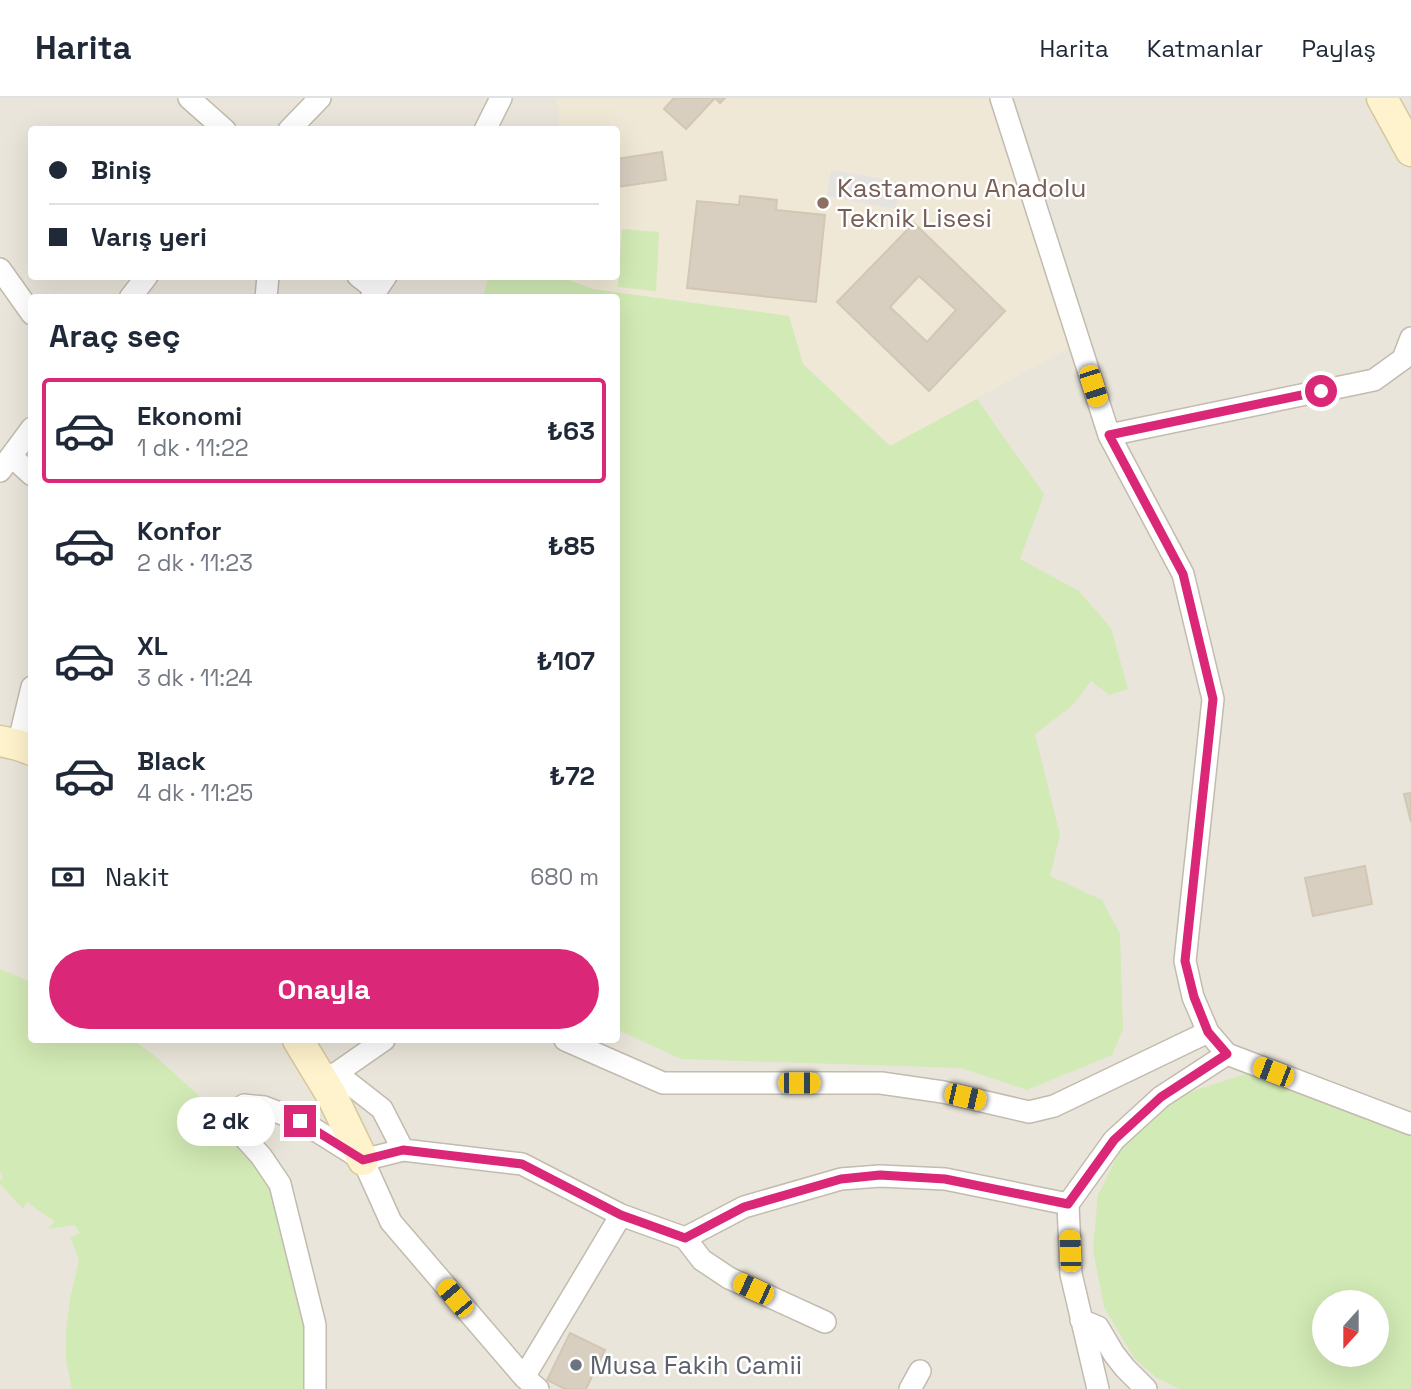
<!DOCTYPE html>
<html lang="tr">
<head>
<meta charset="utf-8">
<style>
  body { margin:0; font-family:"Space Grotesk",sans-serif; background:#f6f6f7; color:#1f2937; height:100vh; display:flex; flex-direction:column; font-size:26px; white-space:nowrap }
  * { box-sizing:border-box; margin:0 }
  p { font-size:23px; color:#747a83 }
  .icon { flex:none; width:38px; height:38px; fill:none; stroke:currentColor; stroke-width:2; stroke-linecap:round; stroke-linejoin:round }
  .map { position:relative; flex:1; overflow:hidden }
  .panel { position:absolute; left:28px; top:196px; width:592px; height:749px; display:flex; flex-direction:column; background:#fff; border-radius:7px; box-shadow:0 7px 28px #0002 }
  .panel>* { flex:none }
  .guide { position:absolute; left:28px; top:28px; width:592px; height:154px; border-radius:7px; box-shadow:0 7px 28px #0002; display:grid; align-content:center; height:154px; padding:0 21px; background:#fff }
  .needle { width:46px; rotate:201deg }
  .fabs { position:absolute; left:1312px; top:1192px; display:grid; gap:14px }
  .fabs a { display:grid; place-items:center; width:77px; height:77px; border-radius:50%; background:#fff; box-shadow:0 7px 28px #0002; font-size:35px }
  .end { position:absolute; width:32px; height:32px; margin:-16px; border:9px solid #db2777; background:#fff; box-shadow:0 0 0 4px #fff }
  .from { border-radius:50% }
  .bubble { position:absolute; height:49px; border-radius:24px; background:#fff; box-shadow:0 7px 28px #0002; font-size:23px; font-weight:600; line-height:49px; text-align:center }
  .car { position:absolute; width:21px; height:42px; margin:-21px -10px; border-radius:9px; box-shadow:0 0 5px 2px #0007; background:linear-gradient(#f5c518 24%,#345 0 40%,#f5c518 0 76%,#345 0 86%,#f5c518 0) }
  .guide b { display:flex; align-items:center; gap:24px; height:66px; font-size:26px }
  .guide b+b { border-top:2px solid #e0e1e3 }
  .guide i { width:18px; height:18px; background:#1f2937 }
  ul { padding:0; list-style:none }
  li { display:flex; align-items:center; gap:21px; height:105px; margin:0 14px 10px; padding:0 7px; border:4px solid transparent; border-radius:7px }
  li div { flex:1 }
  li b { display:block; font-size:26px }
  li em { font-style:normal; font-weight:600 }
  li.on { border-color:#db2777 }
  li>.icon { width:63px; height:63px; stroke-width:1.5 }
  h2 { padding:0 21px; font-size:32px; line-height:84px }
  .pay { display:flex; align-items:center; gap:18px; height:77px; padding:0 21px; font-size:26px }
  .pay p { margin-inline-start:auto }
  .cta { display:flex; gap:14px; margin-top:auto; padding:14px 21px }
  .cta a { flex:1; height:80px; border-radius:42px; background:#db2777; color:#fff; font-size:28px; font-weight:600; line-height:80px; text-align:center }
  header { display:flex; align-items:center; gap:42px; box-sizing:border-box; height:98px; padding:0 35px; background:#fff; border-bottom:2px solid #e0e1e3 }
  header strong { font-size:33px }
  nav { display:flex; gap:38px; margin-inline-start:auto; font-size:24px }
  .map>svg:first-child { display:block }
  .residential { fill:#eae5da; fill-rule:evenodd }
  .education { fill:#efe8d6 }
  .green { fill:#d2eab5; fill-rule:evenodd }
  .parking { fill:#e5e3e0 }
  .building { fill:#d8cfc1; stroke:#d3c7b4; stroke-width:2; fill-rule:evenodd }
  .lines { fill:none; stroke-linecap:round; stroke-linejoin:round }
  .minor-casing { stroke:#c2bbae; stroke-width:24 }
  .secondary-casing { stroke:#d6c79b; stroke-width:33 }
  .minor { stroke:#fff; stroke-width:21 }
  .secondary { stroke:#fff3cd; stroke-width:30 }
  .route { stroke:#db2777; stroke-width:9 }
  .education-dot { fill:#8d6e63; stroke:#fff; stroke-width:2.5 }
  .worship-dot { fill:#6b7280; stroke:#fff; stroke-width:2.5 }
  .labels { text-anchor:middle; stroke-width:5; stroke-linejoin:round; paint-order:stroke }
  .education-label { font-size:26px; fill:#785e54; stroke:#fff; text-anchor:start }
  .worship-label { font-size:26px; fill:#5b616d; stroke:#fff; text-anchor:start }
</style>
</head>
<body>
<header>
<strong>Harita</strong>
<nav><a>Harita</a><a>Katmanlar</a><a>Paylaş</a></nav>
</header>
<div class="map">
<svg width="1411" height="1291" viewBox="0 0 1411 1291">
  <rect width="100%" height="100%" fill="#f6f3ec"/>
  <!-- residential -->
  <path class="residential" d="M 0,0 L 1411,0 L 1411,1291 L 0,1291 ZM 32,32 L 616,32 L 616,178 L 32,178 ZM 32,200 L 616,200 L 616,942 L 32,942 ZM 1325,1204 L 1377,1204 L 1377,1256 L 1325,1256 Z"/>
  <!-- education -->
  <path class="education" d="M 556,0 L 997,0 L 1072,248 L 891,348 L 803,266 L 789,218 L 592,191 L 562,179 L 616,178 L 616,32 L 558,31 L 559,15 Z"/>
  <!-- green -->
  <path class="green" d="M 622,131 L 659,134 L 656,193 L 618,189 Z
    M 488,179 L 562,179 L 592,191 L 789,218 L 803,266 L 890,348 L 977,301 L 1044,396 L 1020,461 L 1079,493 L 1111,530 L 1128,591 L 1109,597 L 1091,583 L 1072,608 L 1035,636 L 1060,737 L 1050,778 L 1102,802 L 1120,836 L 1123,931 L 1112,957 L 1027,992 L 961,970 L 681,961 L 616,931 L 616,565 L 620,556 L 616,554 L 616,200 L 483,199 Z
    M 0,871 L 31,884 L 32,942 L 133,942 L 155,958 L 208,1006 L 265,1074 L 308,1201 L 309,1291 L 72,1291 L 66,1261 L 66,1233 L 70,1202 L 79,1161 L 70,1139 L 80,1135 L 75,1127 L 47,1131 L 55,1124 L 27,1104 L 23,1111 L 0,1086 L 0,1082 L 3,1080 L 0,1074 Z
    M 1248,975 L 1411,1034 L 1411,1291 L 1180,1291 L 1157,1280 L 1134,1260 L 1104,1209 L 1093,1152 L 1098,1097 L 1121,1051 L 1162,1009 L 1185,996 ZM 1325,1204 L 1377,1204 L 1377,1256 L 1325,1256 Z"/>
  <!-- parking -->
  <path class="parking" d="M 831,72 L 900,84 L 896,111 L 827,98 Z"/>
  <!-- building -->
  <path class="building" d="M 674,0 L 725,0 L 720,5 L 715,0 L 686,31 L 664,11 Z
    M 662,54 L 666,82 L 616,89 L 616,61 Z
    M 740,98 L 777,102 L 776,112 L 825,117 L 816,204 L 687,190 L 697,103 L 739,107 Z
    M 914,125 L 1005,213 L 929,293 L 837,204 ZM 919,178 L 956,212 L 927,244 L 890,209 Z
    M 1411,695 L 1411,724 L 1404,696 Z
    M 1365,768 L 1372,806 L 1313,818 L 1305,780 Z
    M 570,1235 L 605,1252 L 586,1291 L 565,1291 L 547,1282 Z"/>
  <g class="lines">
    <!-- minor casing -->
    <g class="minor-casing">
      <path id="minor" d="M 189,0 L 225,32
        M 1001,0 L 1109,337 L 1183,476 L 1213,601 L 1185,863 L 1193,899 L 1208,934 L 1227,956 L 1411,1026
        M 289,32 L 320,0
        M 485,32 L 501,0
        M 0,171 L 32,216
        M 358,178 L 376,192
        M 130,200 L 147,178
        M 266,200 L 268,178
        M 371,200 L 386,178
        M 1109,337 L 1374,282 L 1403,261 L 1411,240
        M 11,358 L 32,377
        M 0,373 L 32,330
        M 18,647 L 32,589
        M 565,942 L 663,985 L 881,985 L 943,994 L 1029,1014 L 1054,1008 L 1208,934
        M 336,975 L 382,1011 L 403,1052
        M 325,983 L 384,942
        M 363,1062 L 403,1052 L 522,1066 L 621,1117 L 685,1140 L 702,1162 L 729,1180 L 825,1224
        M 685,1140 L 744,1109 L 841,1081 L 880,1078 L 945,1081 L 1068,1106
        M 1081,1222 L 1098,1229 L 1114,1256 L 1125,1270 L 1146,1291
        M 524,1279 L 621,1117
        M 315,1291 L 315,1227 L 280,1086 L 261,1058 L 233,1027 L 233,1016 L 244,1007 L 264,1009 L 301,1023 L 363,1062 L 391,1124 L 524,1279 L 538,1291
        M 910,1291 L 920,1273
        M 1098,1291 L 1071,1176 L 1068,1106 L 1114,1042 L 1161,999 L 1227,956"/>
    </g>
    <!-- secondary casing -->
    <g class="secondary-casing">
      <path id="secondary" d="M 1382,0 L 1411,53
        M 0,643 L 18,647 L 32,652
        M 298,942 L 332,998 L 363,1062"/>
    </g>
    <!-- minor -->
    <use href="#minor" class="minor"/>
    <!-- secondary -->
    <use href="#secondary" class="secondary"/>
  </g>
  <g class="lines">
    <!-- route -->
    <path class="route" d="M 300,1023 L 363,1062 L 403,1052 L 522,1066 L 621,1117 L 685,1140 L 744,1109 L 841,1081 L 880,1077 L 945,1081 L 1068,1106 L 1114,1042 L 1161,999 L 1227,956 L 1208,934 L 1194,899 L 1185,863 L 1213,601 L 1183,476 L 1109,337 L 1321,293"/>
  </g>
  <!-- markers -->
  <circle class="education-dot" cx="823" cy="105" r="7"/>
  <circle class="worship-dot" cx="576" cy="1267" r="7"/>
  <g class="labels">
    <!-- education labels -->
    <g class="education-label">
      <text x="837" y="99">Kastamonu Anadolu<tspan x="837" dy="30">Teknik Lisesi</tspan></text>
    </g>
    <!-- worship labels -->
    <g class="worship-label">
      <text x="590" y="1276">Musa Fakih Camii</text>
    </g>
  </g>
</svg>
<div class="fabs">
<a><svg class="needle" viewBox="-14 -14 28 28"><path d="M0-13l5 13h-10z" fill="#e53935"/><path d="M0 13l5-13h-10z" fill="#747a83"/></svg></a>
</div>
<i class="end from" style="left:1321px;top:293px"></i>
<i class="end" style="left:300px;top:1023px"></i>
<div class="bubble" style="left:177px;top:999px;width:98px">2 dk</div>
<i class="car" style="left:1093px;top:288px;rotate:162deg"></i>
<i class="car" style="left:1273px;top:974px;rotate:291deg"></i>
<i class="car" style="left:799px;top:985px;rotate:90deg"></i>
<i class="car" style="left:965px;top:999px;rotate:103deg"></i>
<i class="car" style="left:1070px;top:1153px;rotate:358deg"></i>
<i class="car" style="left:753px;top:1191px;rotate:295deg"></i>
<i class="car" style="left:455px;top:1200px;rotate:320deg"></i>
<div class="guide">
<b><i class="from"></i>Biniş</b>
<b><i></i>Varış yeri</b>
</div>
<section class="panel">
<h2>Araç seç</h2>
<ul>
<li class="on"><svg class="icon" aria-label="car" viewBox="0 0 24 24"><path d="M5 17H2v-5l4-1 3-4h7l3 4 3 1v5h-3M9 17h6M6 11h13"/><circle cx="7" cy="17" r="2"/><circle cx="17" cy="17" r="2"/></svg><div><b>Ekonomi</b><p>1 dk · 11:22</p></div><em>₺63</em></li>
<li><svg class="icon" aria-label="car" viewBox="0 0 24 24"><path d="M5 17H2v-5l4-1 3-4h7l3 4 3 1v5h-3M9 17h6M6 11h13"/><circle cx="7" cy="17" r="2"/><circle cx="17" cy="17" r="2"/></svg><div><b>Konfor</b><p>2 dk · 11:23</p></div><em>₺85</em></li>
<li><svg class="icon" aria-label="car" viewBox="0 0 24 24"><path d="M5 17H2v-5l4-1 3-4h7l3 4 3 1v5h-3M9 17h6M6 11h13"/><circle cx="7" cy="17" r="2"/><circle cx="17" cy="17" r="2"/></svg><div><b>XL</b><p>3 dk · 11:24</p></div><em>₺107</em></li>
<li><svg class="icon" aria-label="car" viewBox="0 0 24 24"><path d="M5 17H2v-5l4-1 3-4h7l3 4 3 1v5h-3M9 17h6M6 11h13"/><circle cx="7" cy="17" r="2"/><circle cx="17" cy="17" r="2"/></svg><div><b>Black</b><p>4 dk · 11:25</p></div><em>₺72</em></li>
</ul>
<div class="pay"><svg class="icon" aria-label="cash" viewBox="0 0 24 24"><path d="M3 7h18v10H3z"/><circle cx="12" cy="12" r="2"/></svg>Nakit<p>680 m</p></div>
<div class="cta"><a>Onayla</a></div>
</section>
</div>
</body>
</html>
